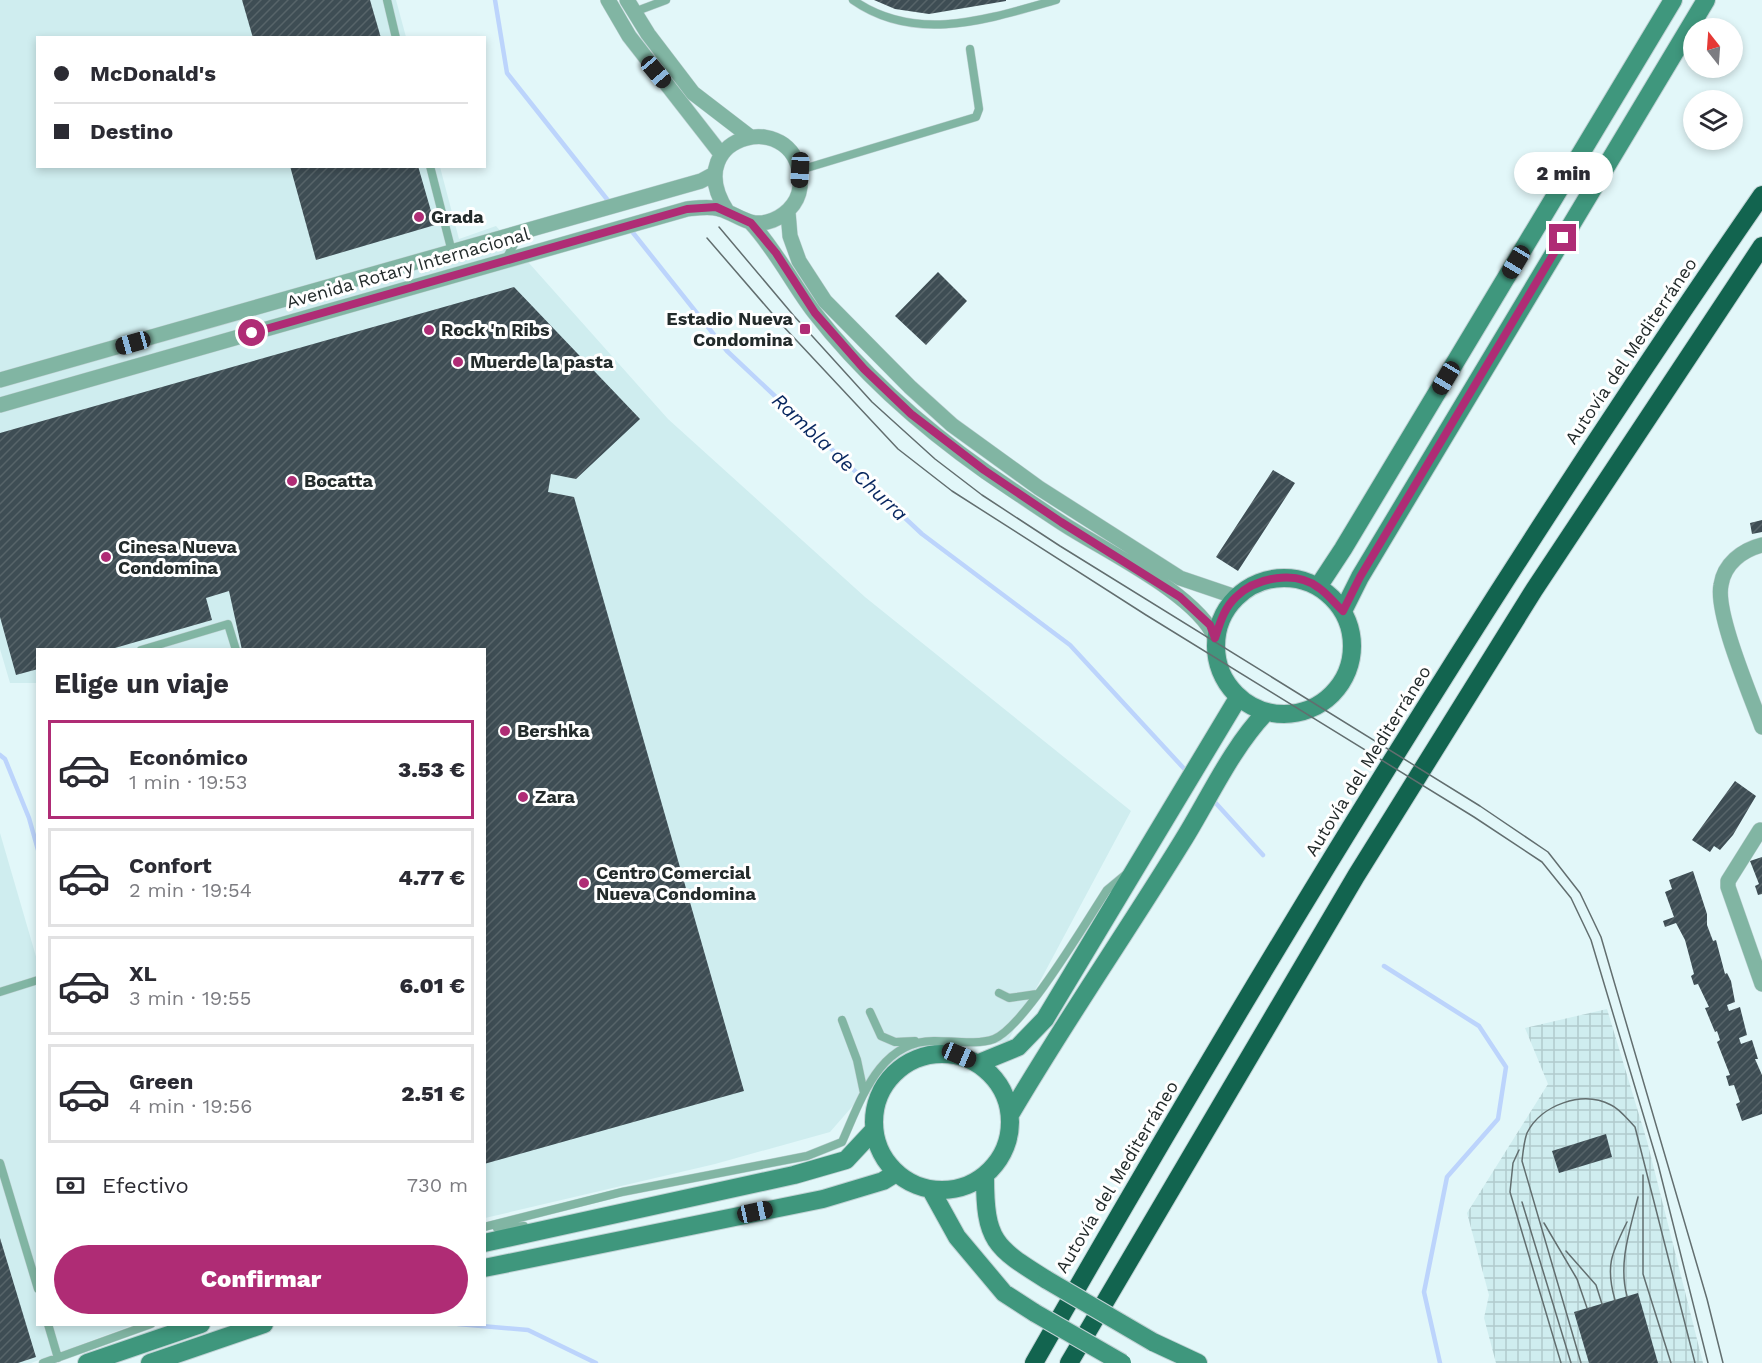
<!DOCTYPE html>
<html lang="es">
<head>
<meta charset="utf-8">
<style>
  body { margin:0; font-family:"Work Sans",sans-serif; background:#f2f2f3; color:#2b2b33; height:100vh; display:flex; flex-direction:column; font-size:22px; white-space:nowrap }
  * { box-sizing:border-box; margin:0 }
  p { font-size:20px; color:#7c7c81 }
  .icon { flex:none; width:33px; height:33px; fill:none; stroke:currentColor; stroke-width:2; stroke-linecap:round; stroke-linejoin:round }
  .map { position:relative; flex:1; overflow:hidden }
  .panel { position:absolute; left:36px; top:648px; width:450px; height:678px; display:flex; flex-direction:column; background:#fff; border-radius:0px; box-shadow:0 3px 9px #0003 }
  .panel>* { flex:none }
  .top-card { position:absolute; left:36px; top:36px; width:450px; height:132px; border-radius:0px; box-shadow:0 3px 9px #0003; display:grid; align-content:center; height:132px; padding:0 18px; background:#fff }
  .needle { width:39px; rotate:343deg }
  .controls { position:absolute; left:1683px; top:18px; display:grid; gap:12px }
  .controls a { display:grid; place-items:center; width:60px; height:60px; border-radius:50%; background:#fff; box-shadow:0 3px 9px #0003; font-size:30px }
  .end { position:absolute; width:27px; height:27px; margin:-14px; border:8px solid #af2c75; background:#fff; box-shadow:0 0 0 3px #fff }
  .from { border-radius:50% }
  .bubble { position:absolute; height:42px; border-radius:21px; background:#fff; box-shadow:0 3px 9px #0003; font-size:20px; font-weight:800; line-height:42px; text-align:center }
  .car { position:absolute; width:18px; height:36px; margin:-18px -9px; border-radius:8px; box-shadow:0 0 4px 2px #0007; background:linear-gradient(#222 24%,#8ab4d8 0 40%,#222 0 76%,#8ab4d8 0 86%,#222 0) }
  .top-card b { display:flex; align-items:center; gap:21px; height:57px; font-size:22px }
  .top-card b+b { border-top:2px solid #e1e1e2 }
  .top-card i { width:15px; height:15px; background:#2b2b33 }
  ul { padding:0; list-style:none }
  li { display:flex; align-items:center; gap:18px; height:99px; margin:0 12px 9px; padding:0 6px; border:3px solid #e1e1e2; border-radius:0px }
  li div { flex:1 }
  li b { display:block; font-size:22px }
  li em { font-style:normal; font-weight:800 }
  li.current { border-color:#af2c75 }
  li>.icon { width:54px; height:54px; stroke-width:1.5 }
  h2 { padding:0 18px; font-size:27px; line-height:72px }
  .pay { display:flex; align-items:center; gap:15px; height:66px; padding:0 18px; font-size:22px }
  .pay p { margin-inline-start:auto }
  .button { display:flex; gap:12px; margin-top:auto; padding:12px 18px }
  .button a { flex:1; height:69px; border-radius:36px; background:#af2c75; color:#fff; font-size:24px; font-weight:800; line-height:69px; text-align:center }
  .map>svg:first-child { display:block }
  .built { fill:#cfedef }
  .industrial { fill:url(#industrial-grid) }
  .lines { fill:none; stroke-linecap:round; stroke-linejoin:round }
  .stream { stroke:#bcd4fc; stroke-width:4.5 }
  .building { fill:url(#building-hatch) }
  .lane-casing { stroke:#c0d2d4; stroke-width:9 }
  .street-casing { stroke:#c0d2d4; stroke-width:16 }
  .secondary-casing { stroke:#c0d2d4; stroke-width:20 }
  .highway-casing { stroke:#c0d2d4; stroke-width:20 }
  .lane { stroke:#81b5a3; stroke-width:8 }
  .street { stroke:#81b5a3; stroke-width:15 }
  .secondary { stroke:#3f977d; stroke-width:18 }
  .highway { stroke:#12644f; stroke-width:18 }
  .tram { stroke:#626e6f; stroke-width:1.5 }
  .secondary-bridge-casing { stroke:#c0d2d4; stroke-width:20; stroke-linecap:butt }
  .secondary-bridge { stroke:#3f977d; stroke-width:18 }
  .route { stroke:#af2c75; stroke-width:8 }
  .poi-dot { fill:#af2c75; stroke:#fff; stroke-width:2 }
  .labels { text-anchor:middle; stroke-width:6; stroke-linejoin:round; paint-order:stroke }
  .poi-label { font-size:18px; font-weight:bold; fill:#232b2b; stroke:#fff; text-anchor:start }
  .street-label { font-size:18px; fill:#232b2b; stroke:#fff }
  .water-label { font-size:20px; font-style:italic; fill:#07265f; stroke:#fff }
</style>
</head>
<body>
<div class="map">
<svg width="1762" height="1363" viewBox="0 0 1762 1363">
  <defs>
    <pattern id="industrial-grid" width="8" height="8" patternUnits="userSpaceOnUse" patternTransform="scale(1.5)"><rect width="8" height="8" fill="#cfedef"/><path d="M0 4h8M4 0v8" fill="none" stroke="#b1cbcd"/></pattern>
    <pattern id="building-hatch" width="6" height="6" patternUnits="userSpaceOnUse" patternTransform="scale(1.5)"><rect width="6" height="6" fill="#3e4d54"/><path d="M-1 1l2-2M0 6l6-6M5 7l2-2" fill="none" stroke="#576469"/></pattern>
  </defs>
  <rect width="100%" height="100%" fill="#e2f7f9"/>
  <!-- built -->
  <path class="built" d="M 0,0 L 396,0 L 406,37 L 38,38 L 38,166 L 440,167 L 459,239 L 496,226 L 668,419 L 865,597 L 1131,811 L 1008,1041 L 915,1059 L 864,1093 L 830,1132 L 715,1164 L 485,1218 L 484,650 L 38,650 L 37,683 L 10,683 L 0,649 Z
    M 0,833 L 37,960 L 38,1324 L 133,1325 L 31,1363 L 0,1363 Z"/>
  <!-- industrial -->
  <path class="industrial" d="M 1607,1009 L 1647,1141 L 1703,1363 L 1496,1363 L 1484,1318 L 1489,1295 L 1467,1213 L 1548,1084 L 1525,1028 Z"/>
  <g class="lines">
    <!-- stream -->
    <path class="stream" d="M 495,0 L 507,73 L 610,203
      M 630,229 L 727,351 L 922,534 L 1070,645 L 1189,774
      M 0,755 L 5,759 L 29,818 L 38,850
      M 1213,800 L 1263,855
      M 1384,966 L 1479,1026 L 1506,1067 L 1498,1119 L 1447,1177 L 1424,1292 L 1440,1363
      M 458,1324 L 528,1330 L 596,1363"/>
  </g>
  <!-- building -->
  <path class="building" d="M 242,0 L 370,0 L 381,38 L 253,38 Z
    M 874,0 L 1006,0 L 1006,1 L 929,14 L 895,9 Z
    M 290,166 L 418,166 L 435,225 L 316,260 Z
    M 938,272 L 967,301 L 926,345 L 895,316 Z
    M 514,287 L 640,419 L 576,479 L 551,474 L 548,492 L 574,497 L 744,1091 L 484,1164 L 484,650 L 242,650 L 229,591 L 206,598 L 212,620 L 108,650 L 38,650 L 38,669 L 16,675 L 0,617 L 0,433 Z
    M 1273,470 L 1295,483 L 1238,571 L 1216,557 Z
    M 1762,520 L 1762,532 L 1752,534 L 1750,523 Z
    M 1735,781 L 1756,796 L 1733,835 L 1720,850 L 1714,846 L 1710,852 L 1692,840 Z
    M 1762,857 L 1762,894 L 1758,895 L 1755,886 L 1759,884 L 1750,861 Z
    M 1693,871 L 1707,914 L 1707,925 L 1713,941 L 1716,940 L 1725,974 L 1727,973 L 1731,981 L 1735,1002 L 1727,1005 L 1729,1011 L 1740,1007 L 1747,1035 L 1739,1038 L 1741,1044 L 1752,1040 L 1758,1059 L 1755,1059 L 1762,1075 L 1762,1114 L 1742,1121 L 1736,1104 L 1740,1102 L 1734,1085 L 1729,1086 L 1726,1076 L 1730,1075 L 1717,1042 L 1720,1040 L 1717,1031 L 1715,1032 L 1705,1008 L 1709,1007 L 1698,984 L 1694,985 L 1691,976 L 1694,974 L 1685,940 L 1676,923 L 1665,927 L 1663,921 L 1674,917 L 1665,892 L 1672,889 L 1669,880 Z
    M 1606,1134 L 1612,1157 L 1559,1173 L 1552,1151 Z
    M 0,1238 L 36,1357 L 18,1363 L 0,1363 Z
    M 1638,1293 L 1658,1363 L 1589,1363 L 1574,1312 Z"/>
  <g class="lines">
    <!-- lane casing -->
    <g class="lane-casing">
      <path id="lane" d="M 387,0 L 396,38
        M 853,0 C 916,44 988,19 1056,0
        M 634,12 L 666,0
        M 430,166 L 452,252
        M 800,170 L 976,117 L 979,109 L 970,49
        M 506,259 L 519,235
        M 141,650 L 228,624 L 236,650
        M 0,992 L 38,980
        M 999,993 L 1009,998 L 1037,994
        M 870,1012 L 881,1036 L 895,1042 L 915,1041
        M 842,1020 L 857,1060 L 864,1093
        M 0,1163 L 38,1289
        M 484,1227 L 622,1192 L 807,1156 L 842,1142 C 861,1100 879,1040 935,1041 C 952,1041 978,1045 994,1039 C 1024,1027 1086,922 1107,890 L 1125,875
        M 497,1228 L 524,1226
        M 48,1324 L 58,1358
        M 43,1363 L 151,1324"/>
    </g>
    <!-- street casing -->
    <g class="street-casing">
      <path id="street" d="M 608,0 L 629,36 L 721,154
        M 627,0 L 648,34 L 693,93 L 749,136
        M 788,212 L 790,236 L 799,261 L 825,301 L 910,387 L 952,425 L 1039,488 L 1180,578 L 1236,597
        M 751,223 C 776,250 792,283 814,312 C 862,374 922,427 986,472 C 1011,489 1036,506 1062,523 C 1103,550 1197,594 1215,638
        M 0,380 L 701,181 L 714,174
        M 0,405 L 687,209 C 697,208 710,206 719,209 C 736,213 748,227 767,222 C 783,218 798,205 800,187 C 805,104 676,132 727,211
        M 1762,545 C 1742,550 1724,564 1721,585 C 1715,613 1751,696 1762,727
        M 1760,830 L 1728,881 L 1728,887 L 1762,984"/>
    </g>
    <!-- secondary casing -->
    <g class="secondary-casing">
      <path id="secondary" d="M1216 646a68 68 0 1 1 136 0a68 68 0 1 1-136 0Z
        M 1318,587 L 1343,549 L 1673,0
        M 1343,611 L 1360,577 L 1706,0
        M874 1122a68 68 0 1 1 136 0a68 68 0 1 1-136 0Z
        M 979,1063 L 1018,1047 L 1045,1019 L 1238,698
        M 1011,1113 C 1065,1021 1126,933 1182,842 C 1209,799 1230,750 1266,712
        M 985,1176 C 985,1241 994,1247 1047,1280
        M 931,1190 L 957,1237 L 1004,1293 L 1035,1313
        M 484,1243 L 794,1175 L 846,1160 L 874,1130
        M 484,1268 L 823,1199 L 883,1181 L 896,1173
        M 1153,1342 L 1198,1363
        M 87,1363 L 201,1324
        M 150,1363 L 264,1324"/>
    </g>
    <!-- highway casing -->
    <g class="highway-casing">
      <path id="highway" d="M 1034,1363 C 1261,965 1501,572 1762,195
        M 1069,1363 L 1356,876 L 1534,590 L 1762,246"/>
    </g>
    <!-- lane -->
    <use href="#lane" class="lane"/>
    <!-- street -->
    <use href="#street" class="street"/>
    <!-- secondary -->
    <use href="#secondary" class="secondary"/>
    <!-- highway -->
    <use href="#highway" class="highway"/>
    <!-- tram -->
    <path class="tram" d="M 719,227 L 794,316 L 872,402 L 935,459 L 982,495 L 1060,546 L 1480,806 L 1548,852 L 1580,893 L 1601,937 L 1707,1299 L 1723,1363
      M 707,238 L 783,326 L 898,449 L 952,491 L 1146,615 L 1474,817 L 1542,862 L 1571,898 L 1591,940 L 1658,1164 L 1708,1363
      M 1519,1150 L 1513,1163 L 1510,1192 L 1561,1363
      M 1643,1175 L 1643,1274 L 1671,1363
      M 1522,1202 L 1571,1363
      M 1544,1223 L 1577,1279 L 1587,1308
      M 1566,1251 L 1596,1285 L 1602,1304
      M 1627,1296 C 1618,1263 1630,1230 1638,1197
      M 1615,1300 C 1605,1265 1612,1253 1627,1222
      M 1581,1363 L 1522,1161 C 1523,1152 1524,1141 1527,1133 C 1541,1105 1582,1090 1611,1105 C 1620,1109 1628,1120 1635,1127 L 1695,1363"/>
    <!-- secondary-bridge casing -->
    <g class="secondary-bridge-casing">
      <path id="secondary-bridge" d="M 1047,1280 L 1153,1342
        M 1035,1313 L 1122,1363"/>
    </g>
    <!-- secondary-bridge -->
    <use href="#secondary-bridge" class="secondary-bridge"/>
  </g>
  <g class="lines">
    <!-- route -->
    <path class="route" d="M 252,333 L 687,209 L 716,207 L 751,223 L 776,253 L 815,313 L 864,369 L 911,414 L 984,470 L 1061,522 L 1180,597 L 1210,625 L 1215,638 C 1220,623 1224,608 1236,597 C 1256,577 1296,570 1319,588 C 1328,594 1335,604 1343,611 L 1360,577 L 1563,238"/>
  </g>
  <!-- markers -->
  <g class="poi-dot">
    <circle cx="419" cy="217" r="6"/>
    <rect x="799" y="323" width="12" height="12" rx="3"/>
    <circle cx="429" cy="330" r="6"/>
    <circle cx="458" cy="362" r="6"/>
    <circle cx="292" cy="481" r="6"/>
    <circle cx="106" cy="557" r="6"/>
    <circle cx="505" cy="731" r="6"/>
    <circle cx="523" cy="797" r="6"/>
    <circle cx="584" cy="883" r="6"/>
  </g>
  <g class="labels">
    <!-- poi labels -->
    <g class="poi-label">
      <text x="431" y="223">Grada</text>
      <text x="793" y="325" text-anchor="end">Estadio Nueva<tspan x="793" dy="21">Condomina</tspan></text>
      <text x="441" y="336">Rock 'n Ribs</text>
      <text x="470" y="368">Muerde la pasta</text>
      <text x="304" y="487">Bocatta</text>
      <text x="118" y="553">Cinesa Nueva<tspan x="118" dy="21">Condomina</tspan></text>
      <text x="517" y="737">Bershka</text>
      <text x="535" y="803">Zara</text>
      <text x="596" y="879">Centro Comercial<tspan x="596" dy="21">Nueva Condomina</tspan></text>
    </g>
    <!-- street labels -->
    <g class="street-label">
      <text transform="translate(408 268) rotate(-16)" y="6">Avenida Rotary Internacional</text>
      <text transform="translate(1631 351) rotate(-56)" y="6">Autovía del Mediterráneo</text>
      <text transform="translate(1368 761) rotate(-58)" y="6">Autovía del Mediterráneo</text>
      <text transform="translate(1117 1177) rotate(-59)" y="6">Autovía del Mediterráneo</text>
    </g>
    <!-- water labels -->
    <g class="water-label">
      <text transform="translate(840 457) rotate(43)" y="7">Rambla de Churra</text>
    </g>
  </g>
</svg>
<div class="controls">
<a><svg class="needle" viewBox="-14 -14 28 28"><path d="M0-13l5 13h-10z" fill="#e53935"/><path d="M0 13l5-13h-10z" fill="#7c7c81"/></svg></a>
<a><svg class="icon" aria-label="layers" viewBox="0 0 24 24"><path d="M12 4l9 5-9 5-9-5zM3 14l9 5 9-5"/></svg></a>
</div>
<i class="end from" style="left:252px;top:333px"></i>
<i class="end" style="left:1563px;top:238px"></i>
<div class="bubble" style="left:1514px;top:152px;width:99px">2 min</div>
<i class="car" style="left:656px;top:72px;rotate:140deg"></i>
<i class="car" style="left:800px;top:170px;rotate:183deg"></i>
<i class="car" style="left:1516px;top:262px;rotate:211deg"></i>
<i class="car" style="left:133px;top:343px;rotate:254deg"></i>
<i class="car" style="left:1446px;top:378px;rotate:211deg"></i>
<i class="car" style="left:959px;top:1055px;rotate:113deg"></i>
<i class="car" style="left:755px;top:1212px;rotate:78deg"></i>
<div class="top-card">
<b><i class="from"></i>McDonald's</b>
<b><i></i>Destino</b>
</div>
<section class="panel">
<h2>Elige un viaje</h2>
<ul>
<li class="current"><svg class="icon" aria-label="car" viewBox="0 0 24 24"><path d="M5 17H2v-5l4-1 3-4h7l3 4 3 1v5h-3M9 17h6M6 11h13"/><circle cx="7" cy="17" r="2"/><circle cx="17" cy="17" r="2"/></svg><div><b>Económico</b><p>1 min · 19:53</p></div><em>3.53 €</em></li>
<li><svg class="icon" aria-label="car" viewBox="0 0 24 24"><path d="M5 17H2v-5l4-1 3-4h7l3 4 3 1v5h-3M9 17h6M6 11h13"/><circle cx="7" cy="17" r="2"/><circle cx="17" cy="17" r="2"/></svg><div><b>Confort</b><p>2 min · 19:54</p></div><em>4.77 €</em></li>
<li><svg class="icon" aria-label="car" viewBox="0 0 24 24"><path d="M5 17H2v-5l4-1 3-4h7l3 4 3 1v5h-3M9 17h6M6 11h13"/><circle cx="7" cy="17" r="2"/><circle cx="17" cy="17" r="2"/></svg><div><b>XL</b><p>3 min · 19:55</p></div><em>6.01 €</em></li>
<li><svg class="icon" aria-label="car" viewBox="0 0 24 24"><path d="M5 17H2v-5l4-1 3-4h7l3 4 3 1v5h-3M9 17h6M6 11h13"/><circle cx="7" cy="17" r="2"/><circle cx="17" cy="17" r="2"/></svg><div><b>Green</b><p>4 min · 19:56</p></div><em>2.51 €</em></li>
</ul>
<div class="pay"><svg class="icon" aria-label="cash" viewBox="0 0 24 24"><path d="M3 7h18v10H3z"/><circle cx="12" cy="12" r="2"/></svg>Efectivo<p>730 m</p></div>
<div class="button"><a>Confirmar</a></div>
</section>
</div>
</body>
</html>
